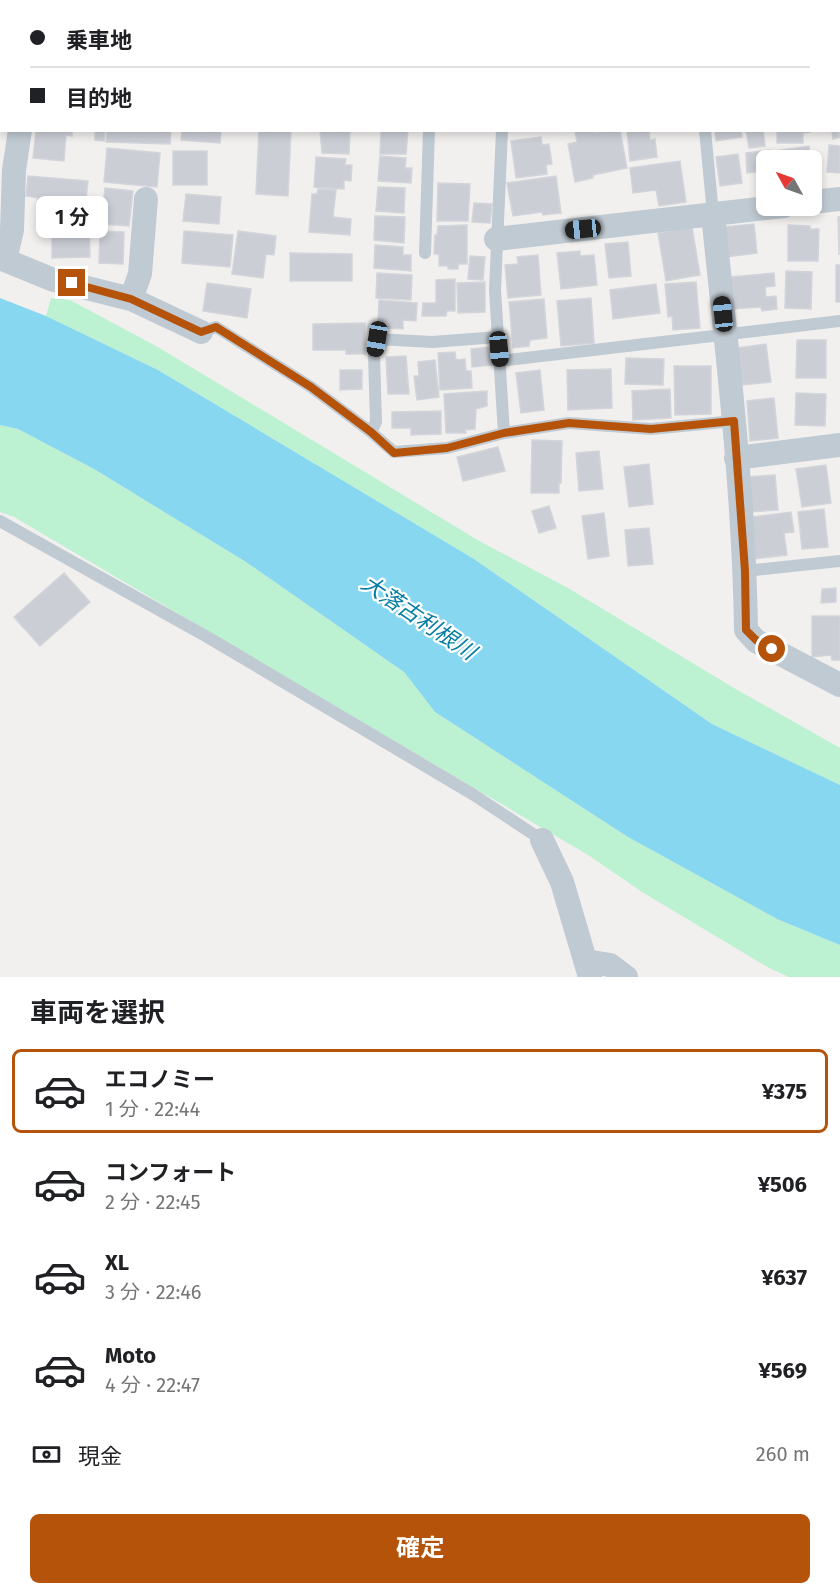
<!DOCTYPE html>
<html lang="ja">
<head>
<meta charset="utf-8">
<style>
  body { margin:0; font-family:"Fira Sans","Noto Sans JP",sans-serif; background:#f2f2f2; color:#202124; height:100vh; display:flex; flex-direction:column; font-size:22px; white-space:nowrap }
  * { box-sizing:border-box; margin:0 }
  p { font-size:20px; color:#757577 }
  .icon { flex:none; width:33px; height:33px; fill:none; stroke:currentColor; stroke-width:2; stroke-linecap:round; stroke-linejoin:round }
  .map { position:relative; height:977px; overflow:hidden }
  .panel { display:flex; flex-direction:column; background:#fff; flex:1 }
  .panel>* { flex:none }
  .hud { position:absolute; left:0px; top:0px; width:840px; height:132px; box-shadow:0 3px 9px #0003; display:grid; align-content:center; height:132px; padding:0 30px; background:#fff }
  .needle { width:39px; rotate:310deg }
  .tools { position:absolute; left:756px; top:150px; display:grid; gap:12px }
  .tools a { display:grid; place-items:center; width:66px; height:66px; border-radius:9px; background:#fff; box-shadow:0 3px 9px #0003; font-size:30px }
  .end { position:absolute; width:27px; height:27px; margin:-14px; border:8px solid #b45309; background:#fff; box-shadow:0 0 0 3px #fff }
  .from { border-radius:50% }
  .bubble { position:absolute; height:42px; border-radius:9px; background:#fff; box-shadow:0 3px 9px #0003; font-size:20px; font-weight:700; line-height:42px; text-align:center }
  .car { position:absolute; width:18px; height:36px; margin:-18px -9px; border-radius:8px; box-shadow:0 0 4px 2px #0007; background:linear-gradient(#222 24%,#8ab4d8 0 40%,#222 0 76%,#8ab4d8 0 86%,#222 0) }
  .hud b { display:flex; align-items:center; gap:21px; height:57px; font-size:22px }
  .hud b+b { border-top:2px solid #e0e0e0 }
  .hud i { width:15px; height:15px; background:#202124 }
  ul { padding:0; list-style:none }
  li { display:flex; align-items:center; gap:18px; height:84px; margin:0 12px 9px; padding:0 18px; border:3px solid transparent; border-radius:9px }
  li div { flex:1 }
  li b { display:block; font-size:22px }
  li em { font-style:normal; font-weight:700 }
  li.on { border-color:#b45309 }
  li>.icon { width:54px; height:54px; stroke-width:1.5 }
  h2 { padding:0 30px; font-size:27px; line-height:72px }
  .pay { display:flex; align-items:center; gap:15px; height:66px; padding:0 30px; font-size:22px }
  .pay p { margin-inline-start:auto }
  .action { display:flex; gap:12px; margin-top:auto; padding:12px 30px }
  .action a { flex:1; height:69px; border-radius:9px; background:#b45309; color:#fff; font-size:24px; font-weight:700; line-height:69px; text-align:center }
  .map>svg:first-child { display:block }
  .green { fill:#bcf1d2 }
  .water { fill:#87d7f0 }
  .building { fill:#cbced5; stroke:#d3d5db; stroke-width:1.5 }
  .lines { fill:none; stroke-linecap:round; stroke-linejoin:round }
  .lane { stroke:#c0cad2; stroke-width:12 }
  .street { stroke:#c0cad2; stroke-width:24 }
  .secondary { stroke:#c1ccd9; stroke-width:33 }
  .route { stroke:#b45309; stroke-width:8 }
  .labels { text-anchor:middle; stroke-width:4.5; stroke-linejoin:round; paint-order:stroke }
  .water-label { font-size:22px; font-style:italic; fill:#067da2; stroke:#fff }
</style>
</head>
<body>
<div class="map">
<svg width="840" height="977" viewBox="0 0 840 977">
  <rect width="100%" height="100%" fill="#f2f0ef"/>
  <!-- green -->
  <path class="green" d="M 51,298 L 70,300 L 156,346 L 481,542 L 568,588 L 734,688 L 840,748 L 840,785 L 712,724 L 474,559 L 158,370 L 46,316 Z
    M 0,425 L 18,429 L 94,469 L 246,562 L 404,672 L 435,712 L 628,837 L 777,919 L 840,945 L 840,977 L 789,977 L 769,968 L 642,892 L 588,855 L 14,517 L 0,512 Z"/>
  <!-- water -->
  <path class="water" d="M 0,298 L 46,316 L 158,370 L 474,559 L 712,724 L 840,785 L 840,945 L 777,919 L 628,837 L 435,712 L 404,672 L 246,562 L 94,469 L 18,429 L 0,425 Z"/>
  <!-- building -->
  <path class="building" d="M 421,0 L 460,0 L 460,2 L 421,2 Z
    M 616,0 L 645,0 L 645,2 L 616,2 Z
    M 693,0 L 725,0 L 725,2 L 693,2 Z
    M 838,7 L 840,7 L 838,34 Z
    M 838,41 L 840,41 L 840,74 L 838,74 Z
    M 838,101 L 840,101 L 840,137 L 833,139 L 832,130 L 838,130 Z
    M 36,130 L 72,130 L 72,136 L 66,135 L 64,161 L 33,158 Z
    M 95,130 L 105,130 L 104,141 L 95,140 Z
    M 107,130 L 171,130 L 170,144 L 106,142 Z
    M 182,130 L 221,130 L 220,143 L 181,140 Z
    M 259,130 L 291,130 L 288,196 L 256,194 Z
    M 320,130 L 350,130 L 349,154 L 322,153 Z
    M 381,130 L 408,130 L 406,154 L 380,154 Z
    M 575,130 L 595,130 L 595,133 L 603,130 L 620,130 L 627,168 L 593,175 L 593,178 L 575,182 L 568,144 L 577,142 Z
    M 627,130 L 649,130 L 650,140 L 655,139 L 657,157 L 630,161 Z
    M 715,130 L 741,130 L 742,137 L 716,141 Z
    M 746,130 L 763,130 L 765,146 L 749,148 Z
    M 777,130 L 810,130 L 810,132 L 803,133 L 803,143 L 777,143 Z
    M 541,137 L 542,145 L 549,144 L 552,164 L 546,165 L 547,174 L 516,178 L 511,141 Z
    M 829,145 L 840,146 L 840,173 L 827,172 Z
    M 809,146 L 811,160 L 776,160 L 775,151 Z
    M 107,148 L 160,153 L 157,187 L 104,182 Z
    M 771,150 L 772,160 L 766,160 L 766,171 L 747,173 L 746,153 Z
    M 173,151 L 207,151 L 207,185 L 173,185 Z
    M 738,154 L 742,183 L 720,186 L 716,157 Z
    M 380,156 L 406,158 L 405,168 L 412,168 L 411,183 L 378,181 Z
    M 316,157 L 346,159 L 345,165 L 352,165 L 351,181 L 344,180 L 344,189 L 314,187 Z
    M 680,161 L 686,202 L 659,206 L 656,190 L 633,193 L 630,168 Z
    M 28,176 L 88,181 L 86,199 L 82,198 L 80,212 L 48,209 L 49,204 L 37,203 L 38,198 L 26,196 Z
    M 556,176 L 561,213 L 543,215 L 542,212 L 513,216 L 507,183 Z
    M 438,183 L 470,184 L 468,221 L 437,221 Z
    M 378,187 L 405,188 L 404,213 L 376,211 Z
    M 105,188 L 133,191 L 129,226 L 101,224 Z
    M 318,189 L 336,190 L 333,217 L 351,219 L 350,235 L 309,232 L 312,194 L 317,194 Z
    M 186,194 L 221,197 L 219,224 L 183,221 Z
    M 474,203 L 492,204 L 490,223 L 472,222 Z
    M 375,216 L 405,217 L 404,243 L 374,240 Z
    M 838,217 L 840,217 L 839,255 Z
    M 52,222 L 89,222 L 90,257 L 52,258 Z
    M 754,224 L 757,253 L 726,257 L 724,227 Z
    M 467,225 L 467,264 L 458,264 L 458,269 L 448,269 L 448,266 L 439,266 L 439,254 L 434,254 L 435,235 L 437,235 L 438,226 Z
    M 788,225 L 810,226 L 810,229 L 819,229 L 818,261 L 788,261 Z
    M 692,227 L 700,275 L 666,281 L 658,233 Z
    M 100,231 L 124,232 L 123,264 L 99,263 Z
    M 184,231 L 233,235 L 230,267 L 182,263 Z
    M 238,231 L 276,236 L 274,255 L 266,254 L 263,278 L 232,274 Z
    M 628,242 L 631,276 L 609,278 L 605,244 Z
    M 375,245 L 403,247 L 403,255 L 411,255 L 411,271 L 374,268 Z
    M 580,251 L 580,256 L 594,255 L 597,285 L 561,289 L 557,253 Z
    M 290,253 L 352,254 L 352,281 L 290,281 Z
    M 538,255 L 541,295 L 508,298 L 505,265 L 518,264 L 517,257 Z
    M 470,256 L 485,257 L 483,280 L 468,279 Z
    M 836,265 L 840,265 L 840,302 L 836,302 Z
    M 786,271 L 812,272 L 811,309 L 785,308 Z
    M 377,273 L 412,275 L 411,300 L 376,298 Z
    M 774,273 L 775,286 L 765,287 L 766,297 L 776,296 L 777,309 L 762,311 L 761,307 L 733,309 L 730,277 Z
    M 455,279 L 455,311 L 447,311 L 446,316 L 422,316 L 423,303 L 436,303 L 436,280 Z
    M 485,282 L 485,312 L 458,313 L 457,283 Z
    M 696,282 L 700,328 L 673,330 L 672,316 L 668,317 L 665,284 Z
    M 207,283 L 251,289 L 247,318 L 203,311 Z
    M 656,284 L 660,313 L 613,319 L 610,290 Z
    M 591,298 L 594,343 L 561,346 L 557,301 Z
    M 544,299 L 547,338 L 530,340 L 529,346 L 513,348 L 509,302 Z
    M 379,300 L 417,303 L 416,321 L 403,320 L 403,329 L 387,328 L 388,323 L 378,322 Z
    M 365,323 L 365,354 L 346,354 L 346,350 L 313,350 L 313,324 Z
    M 797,340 L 826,340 L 826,378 L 796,378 Z
    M 766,344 L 771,382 L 742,385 L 738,348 Z
    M 491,347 L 493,365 L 472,367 L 471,349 Z
    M 455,352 L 456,360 L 465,359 L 466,371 L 471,371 L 472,388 L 440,390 L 438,353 Z
    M 406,356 L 409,394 L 388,394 L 386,357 Z
    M 626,358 L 664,359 L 663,385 L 625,384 Z
    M 435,360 L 439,397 L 417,400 L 414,376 L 419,376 L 418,362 Z
    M 674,366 L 711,366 L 711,414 L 675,415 Z
    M 611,369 L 612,408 L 568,410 L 567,370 Z
    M 340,370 L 362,370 L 362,389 L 340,390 Z
    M 540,370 L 544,410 L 521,413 L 516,373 Z
    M 670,389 L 671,418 L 633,420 L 632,391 Z
    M 487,391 L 487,406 L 476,409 L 475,429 L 465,430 L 466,433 L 446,433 L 444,394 Z
    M 796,393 L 826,394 L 825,426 L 795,425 Z
    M 774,398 L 778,438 L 750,441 L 747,401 Z
    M 441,411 L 441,434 L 411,435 L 411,428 L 392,428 L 392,412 Z
    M 532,440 L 562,441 L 561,483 L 559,483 L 559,493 L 531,493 Z
    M 498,447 L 505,471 L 463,481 L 457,457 Z
    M 599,451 L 603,489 L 579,491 L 576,453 Z
    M 649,464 L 653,504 L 629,507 L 624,467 Z
    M 826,465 L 831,503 L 802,507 L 796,469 Z
    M 775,475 L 778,510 L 748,512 L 745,477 Z
    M 549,506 L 556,528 L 539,533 L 532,511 Z
    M 824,509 L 828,547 L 802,549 L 798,512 Z
    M 791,512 L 794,532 L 784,533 L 787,555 L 753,559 L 752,517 Z
    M 604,513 L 609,556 L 588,559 L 582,516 Z
    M 649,528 L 653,564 L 628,566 L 625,530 Z
    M 64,573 L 90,602 L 40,646 L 14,617 Z
    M 836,588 L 836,602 L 821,603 L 822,589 Z
    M 812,616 L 840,616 L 840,660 L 832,660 L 831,655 L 812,657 Z"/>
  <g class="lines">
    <!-- lane -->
    <path class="lane" d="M 758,0 L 758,2
      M 483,2 L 483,0
      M 838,85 L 840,85
      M 502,130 L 495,290 L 504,433
      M 705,130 L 713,214
      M 425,253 L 429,130
      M 201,332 L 216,327 L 311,387 L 371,432 L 394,452 L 447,448 L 504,433 L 569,423 L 651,429 L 734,421
      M 500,361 L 840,321
      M 371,432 L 376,422 L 374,355 L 377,339 L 432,342 L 498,337
      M 0,521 L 209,638 L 474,795 L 542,840
      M 745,571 L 840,561"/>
    <!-- street -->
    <path class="street" d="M 812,202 L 840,199
      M 713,214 C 727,352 744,491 746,630 L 756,641 L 840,685
      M 496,239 L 784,206
      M 0,258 L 51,279 L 131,299 L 201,332
      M 5,260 L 12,230 L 14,170 L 20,130
      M 131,299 L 140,274 L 146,199
      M 736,458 L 840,445
      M 542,840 L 562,882 L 590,977
      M 586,961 L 610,965 L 626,977"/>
    <!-- secondary -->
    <path class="secondary" d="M 226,2 L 232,0
      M 0,58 L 2,58"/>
  </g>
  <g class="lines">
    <!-- route -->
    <path class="route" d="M 72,283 L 131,299 L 201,332 L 216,327 L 311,387 L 371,432 L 394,453 L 447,448 L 504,433 L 569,423 L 651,429 L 734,421 L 745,571 L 746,630 L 756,640 L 772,649"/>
  </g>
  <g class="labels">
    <!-- water labels -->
    <g class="water-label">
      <text transform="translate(419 617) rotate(34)" y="8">大落古利根川</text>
    </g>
  </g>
</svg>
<div class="tools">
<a><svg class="needle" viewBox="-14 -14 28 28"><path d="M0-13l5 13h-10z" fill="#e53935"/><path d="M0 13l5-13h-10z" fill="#757577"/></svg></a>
</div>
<i class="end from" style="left:772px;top:649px"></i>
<i class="end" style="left:72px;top:283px"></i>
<div class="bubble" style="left:36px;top:196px;width:72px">1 分</div>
<i class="car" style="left:583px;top:229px;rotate:264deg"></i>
<i class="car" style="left:723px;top:314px;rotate:354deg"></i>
<i class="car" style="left:377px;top:339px;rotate:189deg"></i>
<i class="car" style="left:499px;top:349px;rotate:175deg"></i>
<div class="hud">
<b><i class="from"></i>乗車地</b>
<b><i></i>目的地</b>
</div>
</div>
<section class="panel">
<h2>車両を選択</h2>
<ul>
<li class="on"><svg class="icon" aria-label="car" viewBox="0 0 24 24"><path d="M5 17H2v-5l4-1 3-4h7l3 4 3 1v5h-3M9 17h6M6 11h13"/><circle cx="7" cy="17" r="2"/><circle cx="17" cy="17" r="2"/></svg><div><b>エコノミー</b><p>1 分 · 22:44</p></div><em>¥375</em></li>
<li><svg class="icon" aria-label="car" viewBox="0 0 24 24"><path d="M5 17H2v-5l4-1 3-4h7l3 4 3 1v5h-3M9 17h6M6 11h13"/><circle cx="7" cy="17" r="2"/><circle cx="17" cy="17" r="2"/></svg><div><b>コンフォート</b><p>2 分 · 22:45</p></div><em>¥506</em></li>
<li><svg class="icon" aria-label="car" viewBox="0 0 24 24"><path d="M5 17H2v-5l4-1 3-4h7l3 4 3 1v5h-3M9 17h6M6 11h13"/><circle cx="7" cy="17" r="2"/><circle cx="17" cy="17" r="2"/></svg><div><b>XL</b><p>3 分 · 22:46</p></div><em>¥637</em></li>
<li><svg class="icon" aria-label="car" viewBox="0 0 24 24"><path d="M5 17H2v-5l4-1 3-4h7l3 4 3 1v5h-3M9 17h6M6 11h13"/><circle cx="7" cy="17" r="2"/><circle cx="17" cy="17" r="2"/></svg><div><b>Moto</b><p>4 分 · 22:47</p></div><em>¥569</em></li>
</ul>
<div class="pay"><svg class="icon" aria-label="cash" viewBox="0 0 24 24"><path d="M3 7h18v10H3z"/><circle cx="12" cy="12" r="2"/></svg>現金<p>260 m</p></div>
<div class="action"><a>確定</a></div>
</section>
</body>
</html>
